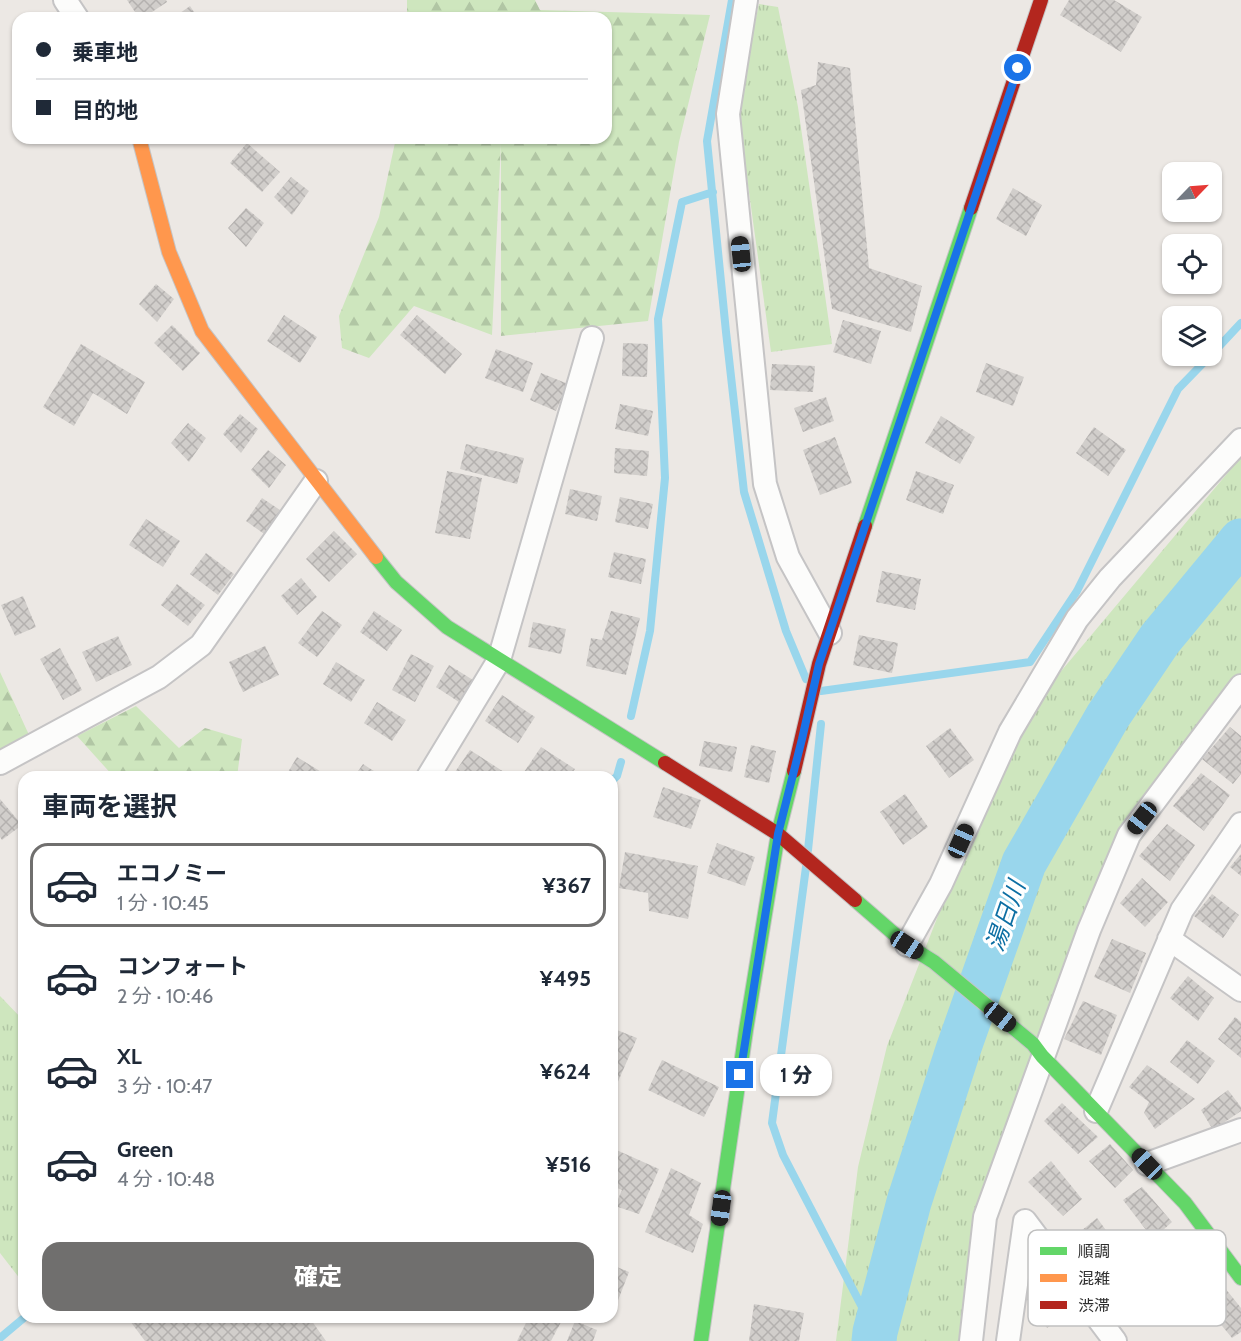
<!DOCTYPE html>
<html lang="ja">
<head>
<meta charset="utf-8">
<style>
  body { margin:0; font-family:Cabin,"Noto Sans JP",sans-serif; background:#f2f2f3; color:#1f2937; height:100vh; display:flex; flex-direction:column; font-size:22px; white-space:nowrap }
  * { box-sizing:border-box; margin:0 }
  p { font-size:20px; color:#747a83 }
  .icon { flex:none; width:33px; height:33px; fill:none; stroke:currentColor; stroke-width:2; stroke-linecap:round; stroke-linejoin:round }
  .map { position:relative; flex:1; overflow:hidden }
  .drawer { position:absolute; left:18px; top:771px; width:600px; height:552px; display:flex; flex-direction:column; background:#fff; border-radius:18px; box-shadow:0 2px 4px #0004 }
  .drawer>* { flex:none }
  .top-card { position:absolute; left:12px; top:12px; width:600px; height:132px; border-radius:18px; box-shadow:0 2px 4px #0004; display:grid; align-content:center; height:132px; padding:0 24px; background:#fff }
  .needle { width:39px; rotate:65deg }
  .fabs { position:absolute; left:1162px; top:162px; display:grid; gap:12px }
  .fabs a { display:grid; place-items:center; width:60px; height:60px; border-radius:12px; background:#fff; box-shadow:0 2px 4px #0004; font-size:30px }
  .end { position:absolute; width:27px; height:27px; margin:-14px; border:8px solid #1a73e8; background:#fff; box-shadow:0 0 0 3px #fff }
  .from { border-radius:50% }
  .bubble { position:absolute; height:42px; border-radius:18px; background:#fff; box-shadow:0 2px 4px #0004; font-size:20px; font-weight:800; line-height:42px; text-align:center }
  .car { position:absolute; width:18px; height:36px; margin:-18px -9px; border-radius:8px; box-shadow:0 0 4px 2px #0007; background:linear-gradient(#222 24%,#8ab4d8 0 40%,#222 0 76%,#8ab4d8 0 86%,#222 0) }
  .top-card b { display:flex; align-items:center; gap:21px; height:57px; font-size:22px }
  .top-card b+b { border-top:2px solid #e0e1e3 }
  .top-card i { width:15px; height:15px; background:#1f2937 }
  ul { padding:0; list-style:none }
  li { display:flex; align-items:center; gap:18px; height:84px; margin:0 12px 9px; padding:0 12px; border:3px solid transparent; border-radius:18px }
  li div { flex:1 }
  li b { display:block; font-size:22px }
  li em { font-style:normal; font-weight:800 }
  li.selected { border-color:#706f6e }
  li>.icon { width:54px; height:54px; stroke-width:1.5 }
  h2 { padding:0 24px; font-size:27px; line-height:72px }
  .button { display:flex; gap:12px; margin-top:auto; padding:12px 24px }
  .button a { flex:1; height:69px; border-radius:18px; background:#706f6e; color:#fff; font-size:24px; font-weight:800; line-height:69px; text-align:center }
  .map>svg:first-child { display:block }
  .grass { fill:url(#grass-tufts) }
  .forest { fill:url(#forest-firs) }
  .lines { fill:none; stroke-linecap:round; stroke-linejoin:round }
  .stream { stroke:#99d6ec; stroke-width:8 }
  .river { stroke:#99d6ec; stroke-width:45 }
  .building { fill:url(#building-cross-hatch) }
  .street-casing { stroke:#c5c4c5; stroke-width:26 }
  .fast-casing { stroke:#c5c4c5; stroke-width:16 }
  .slow-casing { stroke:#c5c4c5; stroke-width:16 }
  .jam-casing { stroke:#c5c4c5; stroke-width:16 }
  .street { stroke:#fcfcfb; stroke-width:22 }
  .fast { stroke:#63d668; stroke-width:14 }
  .slow { stroke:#ff974d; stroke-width:14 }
  .jam { stroke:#b3261e; stroke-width:14 }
  .route { stroke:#1a73e8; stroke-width:8 }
  .labels { text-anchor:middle; stroke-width:6; stroke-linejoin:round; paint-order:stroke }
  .water-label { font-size:24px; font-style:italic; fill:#0d6fa3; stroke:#fff }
  .key { fill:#fff; stroke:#c0c0c0; stroke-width:1.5 }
  .key-label { font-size:16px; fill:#2e2e2e }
</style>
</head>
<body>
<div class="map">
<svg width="1241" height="1341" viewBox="0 0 1241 1341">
  <defs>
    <pattern id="grass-tufts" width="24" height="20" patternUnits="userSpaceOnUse" patternTransform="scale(1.5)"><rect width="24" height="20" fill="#cee6be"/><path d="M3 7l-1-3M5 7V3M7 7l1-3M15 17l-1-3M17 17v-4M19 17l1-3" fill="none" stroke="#b1c6a4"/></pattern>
    <pattern id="forest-firs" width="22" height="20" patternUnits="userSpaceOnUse" patternTransform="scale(1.5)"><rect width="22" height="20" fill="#cee6be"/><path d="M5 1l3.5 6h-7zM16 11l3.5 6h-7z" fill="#b1c6a4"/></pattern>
    <pattern id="building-cross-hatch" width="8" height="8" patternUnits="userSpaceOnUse" patternTransform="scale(1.5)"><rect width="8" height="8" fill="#d1cecb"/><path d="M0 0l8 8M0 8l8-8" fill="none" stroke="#b4b1af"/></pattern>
  </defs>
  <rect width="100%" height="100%" fill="#ece8e4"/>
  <!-- grass -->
  <path class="grass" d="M 759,4 L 778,7 L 798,107 L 832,344 L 771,352 L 737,105 Z
    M 1241,457 L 1241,695 L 1091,913 L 981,1247 L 970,1341 L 836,1341 L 858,1167 L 887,1046 L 1010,732 Z
    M 0,996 L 24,1021 L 24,1284 L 0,1253 Z"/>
  <!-- forest -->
  <path class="forest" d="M 407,0 L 535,0 L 540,10 L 710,15 L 679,142 L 648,321 L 501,336 L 501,143 L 492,335 L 414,306 L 369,358 L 342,348 L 339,316 L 379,217 L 396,138 L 606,138 L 606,18 L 407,18 Z
    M 0,672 L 30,737 L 0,753 Z
    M 136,706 L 179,748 L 205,728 L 242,739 L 237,777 L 114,777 L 77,736 Z"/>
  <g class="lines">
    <!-- stream -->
    <path class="stream" d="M 732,0 L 707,141 L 726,332 L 744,492 L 786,631 L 806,679
      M 1212,354 L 1241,323
      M 821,691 L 1030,662 L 1077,591 L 1178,389 L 1210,356
      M 631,716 L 650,631 L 665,478 L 658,319 L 682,202 L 713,192
      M 612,781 L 617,776 L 621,762
      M 808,850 L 821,724
      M 806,867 L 772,1123 L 783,1155 L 875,1332
      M 0,1338 L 25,1317"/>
    <!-- river -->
    <path class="river" d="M 874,1341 L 875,1332 L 909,1202 L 958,1050 L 1024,863 L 1108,716 L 1160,639 L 1241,541"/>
  </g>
  <!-- building -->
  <path class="building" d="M 127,0 L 166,0 L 167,2 L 143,18 L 139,18 Z
    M 1069,0 L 1114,0 L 1142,17 L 1121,52 L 1060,15 Z
    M 190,6 L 198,18 L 173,18 Z
    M 818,62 L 850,68 L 869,268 L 922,286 L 911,332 L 832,309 L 801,90 L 816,85 Z
    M 247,143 L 280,172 L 262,192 L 230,163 Z
    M 291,177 L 309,191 L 292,215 L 274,197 Z
    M 1013,188 L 1042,205 L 1026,236 L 996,219 Z
    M 246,208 L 264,223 L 246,247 L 228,228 Z
    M 156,284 L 174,299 L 157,322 L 139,304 Z
    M 284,315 L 317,337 L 300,363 L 267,341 Z
    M 417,315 L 462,354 L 445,374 L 400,335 Z
    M 843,320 L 881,331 L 871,364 L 833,352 Z
    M 172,325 L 200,353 L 183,371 L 154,343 Z
    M 623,343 L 648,344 L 647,377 L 622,376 Z
    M 81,344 L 145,382 L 127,414 L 93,393 L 74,426 L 43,407 Z
    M 496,349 L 533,363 L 523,392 L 485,378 Z
    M 986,363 L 1024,377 L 1013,406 L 976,392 Z
    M 772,364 L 815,366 L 813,392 L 770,390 Z
    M 541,373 L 568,384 L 556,411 L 530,400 Z
    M 826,397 L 834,421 L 803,432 L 794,408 Z
    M 620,404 L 653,411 L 648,436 L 615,429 Z
    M 240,414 L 258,429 L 241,453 L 223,434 Z
    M 941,416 L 975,437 L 960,464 L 925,443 Z
    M 188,423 L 206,438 L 189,462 L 171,443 Z
    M 1094,427 L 1126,450 L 1108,476 L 1076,453 Z
    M 835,437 L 852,483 L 820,495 L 803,450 Z
    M 466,444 L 524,458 L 517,484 L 460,469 Z
    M 615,448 L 649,451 L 647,476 L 614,473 Z
    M 268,450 L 286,465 L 269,488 L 251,470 Z
    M 447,471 L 482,478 L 470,539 L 435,533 Z
    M 916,471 L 954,485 L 943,514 L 906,500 Z
    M 570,489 L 602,496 L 597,521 L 565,514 Z
    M 620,497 L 653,504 L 648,529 L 615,522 Z
    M 262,498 L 283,512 L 267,536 L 246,521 Z
    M 146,519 L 180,541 L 163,567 L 129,545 Z
    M 334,531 L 357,554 L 329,582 L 306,559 Z
    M 614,552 L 646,559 L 641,584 L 608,577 Z
    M 206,553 L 234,574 L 218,595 L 190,574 Z
    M 882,571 L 921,579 L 915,610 L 876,602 Z
    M 301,578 L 317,597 L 297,615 L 281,596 Z
    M 177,584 L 205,605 L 188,626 L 161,605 Z
    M 23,596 L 36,627 L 15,636 L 1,605 Z
    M 322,611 L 342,625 L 317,657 L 298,643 Z
    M 374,611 L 402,630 L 387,651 L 360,632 Z
    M 611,611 L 640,618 L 626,675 L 586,666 L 591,638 L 602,640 Z
    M 533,622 L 566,629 L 561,654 L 528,647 Z
    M 859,635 L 898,643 L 892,673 L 853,665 Z
    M 118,636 L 132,665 L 96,682 L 82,652 Z
    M 265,646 L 279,675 L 243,692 L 229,662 Z
    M 60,648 L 82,690 L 63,700 L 40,659 Z
    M 411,654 L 434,666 L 415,702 L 392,690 Z
    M 336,662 L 365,680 L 351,702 L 323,684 Z
    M 449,665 L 473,680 L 459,702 L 436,687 Z
    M 502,695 L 535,717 L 518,743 L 485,721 Z
    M 377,702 L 406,720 L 392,741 L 364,723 Z
    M 1230,727 L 1241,736 L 1241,774 L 1233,784 L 1202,759 Z
    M 950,728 L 974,760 L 949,778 L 926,746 Z
    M 704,741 L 737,747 L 732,772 L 699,766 Z
    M 751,745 L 776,751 L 769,783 L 744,777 Z
    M 541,747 L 575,769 L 569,777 L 531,777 L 524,772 Z
    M 470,750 L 504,772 L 500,777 L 456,777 L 453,775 Z
    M 297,757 L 323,773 L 321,777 L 285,777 Z
    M 363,764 L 383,777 L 354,777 Z
    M 1201,773 L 1230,795 L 1204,831 L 1173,806 Z
    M 663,787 L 701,800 L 691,829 L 653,817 Z
    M 905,794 L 928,827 L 903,845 L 880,812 Z
    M 0,799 L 22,825 L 2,840 L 0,837 Z
    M 1167,824 L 1195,845 L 1170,881 L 1139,856 Z
    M 717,843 L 755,857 L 745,886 L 707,873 Z
    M 625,852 L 698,866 L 688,919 L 649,911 L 648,893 L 619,888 Z
    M 1241,854 L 1241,876 L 1230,867 Z
    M 1142,878 L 1168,902 L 1145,927 L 1120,903 Z
    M 1212,894 L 1239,915 L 1223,938 L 1194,916 Z
    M 1112,939 L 1146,953 L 1130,993 L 1094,977 Z
    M 1188,976 L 1214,998 L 1198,1021 L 1170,998 Z
    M 1083,1001 L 1117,1015 L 1101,1055 L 1064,1039 Z
    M 1235,1017 L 1241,1022 L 1241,1058 L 1218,1039 Z
    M 612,1028 L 637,1038 L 617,1084 L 612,1081 Z
    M 1187,1040 L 1215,1061 L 1198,1084 L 1170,1062 Z
    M 662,1060 L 719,1087 L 704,1117 L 648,1090 Z
    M 1147,1065 L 1195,1099 L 1155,1129 L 1144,1113 L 1149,1102 L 1129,1087 Z
    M 1228,1090 L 1241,1107 L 1241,1111 L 1213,1130 L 1201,1110 Z
    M 1062,1103 L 1098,1137 L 1078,1154 L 1044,1121 Z
    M 1110,1144 L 1133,1170 L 1115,1188 L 1089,1161 Z
    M 612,1148 L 659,1169 L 639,1214 L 615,1206 L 622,1190 L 612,1186 Z
    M 1051,1161 L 1082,1199 L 1063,1216 L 1028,1182 Z
    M 671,1168 L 701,1183 L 689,1215 L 703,1224 L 693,1253 L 645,1232 Z
    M 1142,1187 L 1172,1222 L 1153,1239 L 1123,1200 Z
    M 1097,1218 L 1125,1256 L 1100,1273 L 1071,1239 Z
    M 612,1265 L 629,1272 L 612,1316 Z
    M 1043,1282 L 1066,1314 L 1047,1328 L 1024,1295 Z
    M 1225,1288 L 1241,1308 L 1241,1332 L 1232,1338 L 1204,1304 Z
    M 754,1304 L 804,1313 L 799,1341 L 749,1341 Z
    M 127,1317 L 309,1317 L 326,1341 L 145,1341 Z
    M 529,1317 L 551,1317 L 561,1322 L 551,1341 L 517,1341 Z
    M 575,1321 L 597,1330 L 593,1341 L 567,1341 Z"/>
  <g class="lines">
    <!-- street casing -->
    <g class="street-casing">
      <path id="street" d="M 65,0 L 77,18
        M 746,0 L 728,114 L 765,484 L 788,557 L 830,633
        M 0,763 L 159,677 L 201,645 L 316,481
        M 428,777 L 499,660 L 592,338
        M 1169,939 L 1241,990
        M 907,945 L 941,884 L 1010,732 L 1077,619 L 1110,578 L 1241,440
        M 1096,1111 L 1182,910 L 1241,824
        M 1147,1164 L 1241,1130
        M 971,1341 L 985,1217 L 1089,930 L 1129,835 L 1241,686
        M 1008,1341 L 1025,1221 L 1115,1341"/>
    </g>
    <!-- fast casing -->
    <g class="fast-casing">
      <path id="fast" d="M 865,526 L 971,208
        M 376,557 L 396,582 L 447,627 L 665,763
        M 855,900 L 907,945 L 934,962 L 1033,1044 L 1042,1056 L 1185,1203 L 1241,1278
        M 701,1341 L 746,1030 L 778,834 L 794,771"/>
    </g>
    <!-- slow casing -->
    <g class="slow-casing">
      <path id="slow" d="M 139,138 L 169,252 L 202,331 L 376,557"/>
    </g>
    <!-- jam casing -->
    <g class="jam-casing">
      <path id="jam" d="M 971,208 L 1041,0
        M 665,763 L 778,834 L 855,900
        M 794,771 L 819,664 L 865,526"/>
    </g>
    <!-- street -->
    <use href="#street" class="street"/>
    <!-- fast -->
    <use href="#fast" class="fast"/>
    <!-- slow -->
    <use href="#slow" class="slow"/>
    <!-- jam -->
    <use href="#jam" class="jam"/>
  </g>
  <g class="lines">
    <!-- route -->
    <path class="route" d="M 740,1075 L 778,834 L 802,739 L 819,664 L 1018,68"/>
  </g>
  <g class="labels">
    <!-- water labels -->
    <g class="water-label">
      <text transform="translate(1006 916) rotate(-71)" y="8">湯日川</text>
    </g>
  </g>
  <!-- legend -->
  <rect x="1028" y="1230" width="198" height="96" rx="9" class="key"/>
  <rect x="1040" y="1247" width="27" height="8" fill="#63d668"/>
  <rect x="1040" y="1274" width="27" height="8" fill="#ff974d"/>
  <rect x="1040" y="1301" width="27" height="8" fill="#b3261e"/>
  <g class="key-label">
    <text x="1078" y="1257">順調</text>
    <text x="1078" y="1284">混雑</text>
    <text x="1078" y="1311">渋滞</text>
  </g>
</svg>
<div class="fabs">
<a><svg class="needle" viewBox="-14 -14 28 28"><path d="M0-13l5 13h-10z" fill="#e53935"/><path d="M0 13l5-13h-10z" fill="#747a83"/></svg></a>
<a><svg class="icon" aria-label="locate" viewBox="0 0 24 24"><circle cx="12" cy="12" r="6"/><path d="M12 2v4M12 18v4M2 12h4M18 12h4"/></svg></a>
<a><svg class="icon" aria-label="layers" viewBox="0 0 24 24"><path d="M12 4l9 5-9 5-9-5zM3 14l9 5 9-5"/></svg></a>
</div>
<i class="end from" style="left:1018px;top:68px"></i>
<i class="end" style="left:740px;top:1075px"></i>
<div class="bubble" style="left:760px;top:1054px;width:72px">1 分</div>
<i class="car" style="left:741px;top:254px;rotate:354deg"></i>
<i class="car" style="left:1142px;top:818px;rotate:218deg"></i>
<i class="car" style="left:961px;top:841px;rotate:24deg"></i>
<i class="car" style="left:907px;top:945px;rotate:123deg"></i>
<i class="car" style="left:1000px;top:1017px;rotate:129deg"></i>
<i class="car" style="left:1147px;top:1164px;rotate:316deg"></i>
<i class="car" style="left:721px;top:1208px;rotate:188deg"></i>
<div class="top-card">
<b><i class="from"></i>乗車地</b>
<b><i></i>目的地</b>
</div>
<section class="drawer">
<h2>車両を選択</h2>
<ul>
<li class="selected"><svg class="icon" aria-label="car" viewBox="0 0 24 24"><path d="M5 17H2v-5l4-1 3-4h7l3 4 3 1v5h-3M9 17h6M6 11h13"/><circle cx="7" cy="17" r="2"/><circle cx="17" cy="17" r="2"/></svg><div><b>エコノミー</b><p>1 分 · 10:45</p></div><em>¥367</em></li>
<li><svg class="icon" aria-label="car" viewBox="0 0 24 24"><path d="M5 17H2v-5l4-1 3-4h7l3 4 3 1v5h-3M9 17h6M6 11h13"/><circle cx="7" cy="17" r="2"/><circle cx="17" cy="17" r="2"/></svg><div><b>コンフォート</b><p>2 分 · 10:46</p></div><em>¥495</em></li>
<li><svg class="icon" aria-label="car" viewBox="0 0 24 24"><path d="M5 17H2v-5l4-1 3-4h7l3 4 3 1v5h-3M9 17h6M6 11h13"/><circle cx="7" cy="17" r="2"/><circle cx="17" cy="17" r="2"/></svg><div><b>XL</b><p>3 分 · 10:47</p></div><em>¥624</em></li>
<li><svg class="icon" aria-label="car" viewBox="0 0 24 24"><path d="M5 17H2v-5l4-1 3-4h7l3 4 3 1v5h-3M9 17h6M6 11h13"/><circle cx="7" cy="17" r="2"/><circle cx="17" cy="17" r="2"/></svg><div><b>Green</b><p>4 分 · 10:48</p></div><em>¥516</em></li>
</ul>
<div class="button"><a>確定</a></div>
</section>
</div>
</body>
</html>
